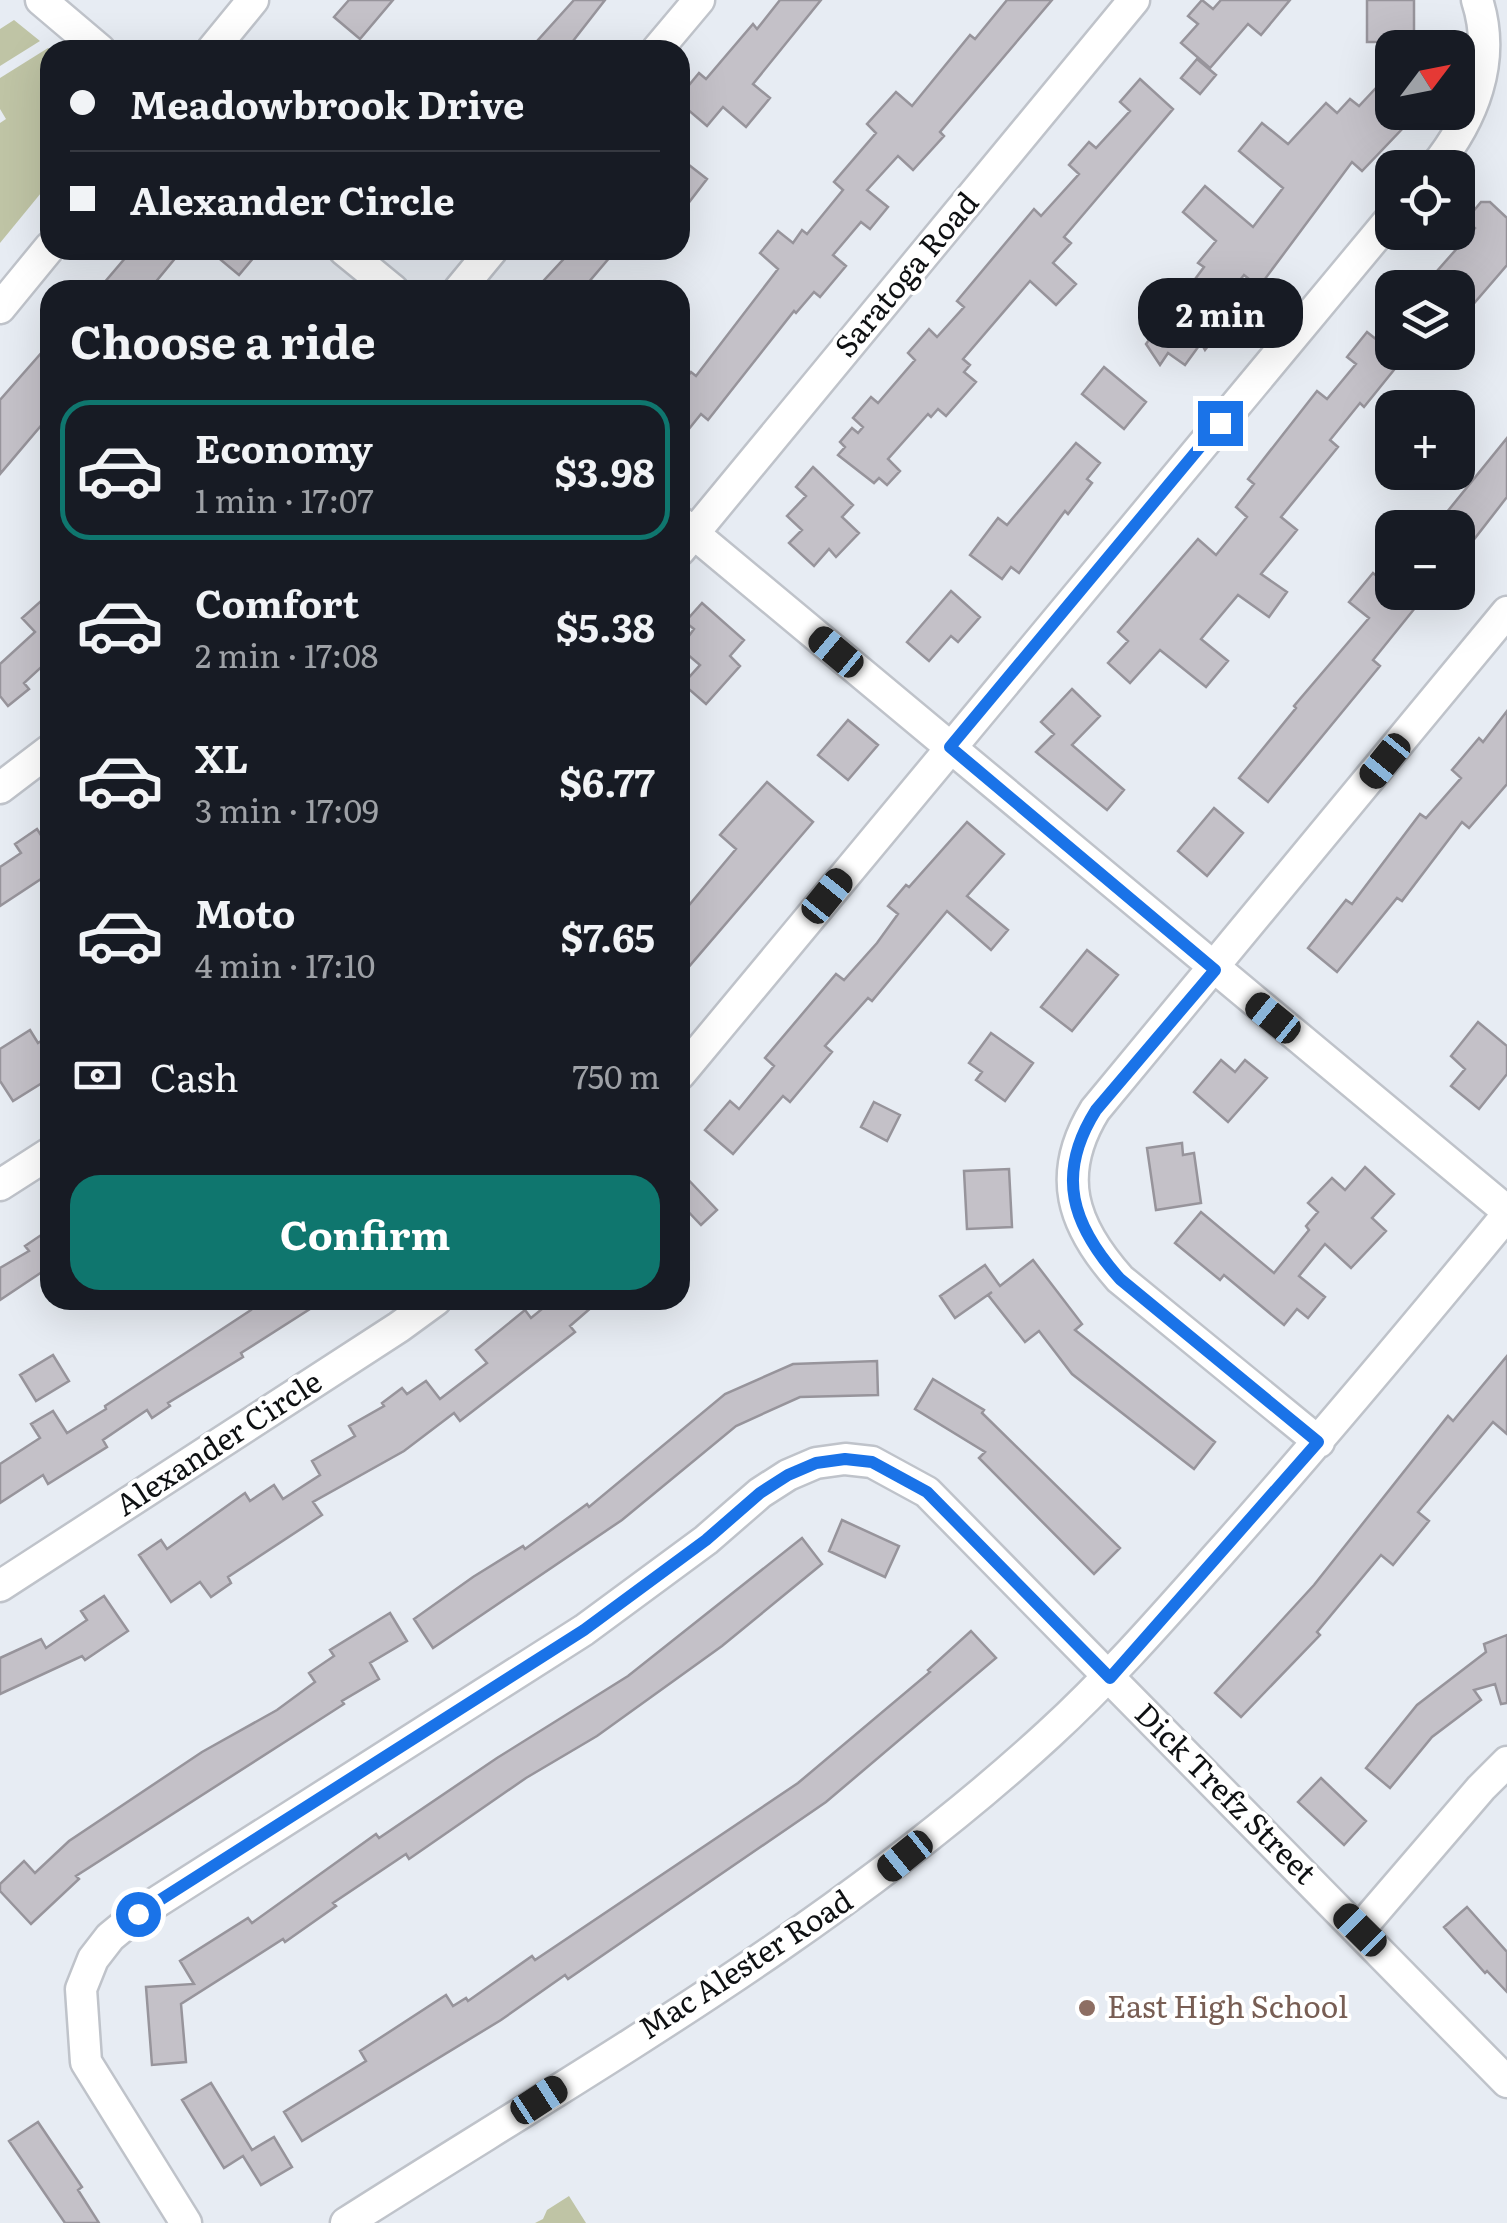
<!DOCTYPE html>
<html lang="en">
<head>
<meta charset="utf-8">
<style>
  body { margin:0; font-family:Literata,serif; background:#242831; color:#f1f3f6; height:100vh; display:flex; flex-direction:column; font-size:38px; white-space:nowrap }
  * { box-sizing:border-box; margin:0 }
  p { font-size:32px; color:#9ea1a6 }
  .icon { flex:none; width:55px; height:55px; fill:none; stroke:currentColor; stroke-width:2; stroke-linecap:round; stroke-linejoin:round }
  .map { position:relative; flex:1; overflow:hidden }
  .sheet { position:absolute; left:40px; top:280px; width:650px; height:1030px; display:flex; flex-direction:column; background:#171b24; border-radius:30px; box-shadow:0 10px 40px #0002 }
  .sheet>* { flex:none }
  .hud { position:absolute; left:40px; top:40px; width:650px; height:220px; border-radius:30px; box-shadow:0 10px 40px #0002; display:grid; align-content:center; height:220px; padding:0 30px; background:#171b24 }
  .needle { width:65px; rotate:58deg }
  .tools { position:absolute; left:1375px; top:30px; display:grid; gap:20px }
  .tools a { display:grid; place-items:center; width:100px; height:100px; border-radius:20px; background:#171b24; box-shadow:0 10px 40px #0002; font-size:50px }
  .end { position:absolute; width:45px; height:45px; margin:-22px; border:12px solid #1a73e8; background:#fff; box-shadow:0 0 0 5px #fff }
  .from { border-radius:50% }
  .bubble { position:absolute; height:70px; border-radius:30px; background:#171b24; box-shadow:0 10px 40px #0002; font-size:32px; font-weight:700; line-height:70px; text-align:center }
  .car { position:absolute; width:30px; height:60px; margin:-30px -15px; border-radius:12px; box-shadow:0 0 8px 2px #0007; background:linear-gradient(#222 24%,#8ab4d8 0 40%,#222 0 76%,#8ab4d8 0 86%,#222 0) }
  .hud b { display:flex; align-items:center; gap:35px; height:95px; font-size:38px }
  .hud b+b { border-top:2px solid #363941 }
  .hud i { width:25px; height:25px; background:#f1f3f6 }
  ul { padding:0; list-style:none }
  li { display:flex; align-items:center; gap:30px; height:140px; margin:0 20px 15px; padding:0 10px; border:5px solid transparent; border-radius:30px }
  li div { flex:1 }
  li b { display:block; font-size:38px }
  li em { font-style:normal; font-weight:700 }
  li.active { border-color:#0f766e }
  li>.icon { width:90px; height:90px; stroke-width:1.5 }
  h2 { padding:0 30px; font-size:45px; line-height:120px }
  .pay { display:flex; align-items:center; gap:25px; height:110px; padding:0 30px; font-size:38px }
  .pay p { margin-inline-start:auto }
  .action { display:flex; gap:20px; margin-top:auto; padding:20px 30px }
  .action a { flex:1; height:115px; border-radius:30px; background:#0f766e; color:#fff; font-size:40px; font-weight:700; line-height:115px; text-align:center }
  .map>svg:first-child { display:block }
  .green { fill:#bfc4a5 }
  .building { fill:#c4c1c8; stroke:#97949b; stroke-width:2.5 }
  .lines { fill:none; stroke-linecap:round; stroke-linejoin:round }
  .minor-casing { stroke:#bfc3ca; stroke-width:35 }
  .minor { stroke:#fff; stroke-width:30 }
  .route { stroke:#1a73e8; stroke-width:12 }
  .education-dot { fill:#8d6e63; stroke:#fff; stroke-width:4 }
  .labels { text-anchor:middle; stroke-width:8; stroke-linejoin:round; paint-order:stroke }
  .street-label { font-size:30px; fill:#0f1113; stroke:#fff }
  .education-label { font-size:30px; fill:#785e54; stroke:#fff; text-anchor:start }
</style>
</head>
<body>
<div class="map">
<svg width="1507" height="2223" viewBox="0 0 1507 2223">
  <rect width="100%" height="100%" fill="#e7ecf3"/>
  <!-- green -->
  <path class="green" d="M 14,20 L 40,41 L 0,66 L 0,29 Z
    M 48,48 L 51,50 L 50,182 L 0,243 L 0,123 L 6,119 L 0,109 L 0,78 Z
    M 569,2196 L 586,2223 L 535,2223 L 543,2219 L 547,2210 Z"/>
  <!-- building -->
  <path class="building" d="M 349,0 L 393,0 L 360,39 L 334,17 Z
    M 574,0 L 605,0 L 566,50 L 529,50 Z
    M 780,0 L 821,0 L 753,84 L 770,98 L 746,127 L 723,107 L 707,126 L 680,103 L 680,96 L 699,73 L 706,79 L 753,24 L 757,29 Z
    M 1007,0 L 1052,0 L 940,132 L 944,136 L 913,170 L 898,156 L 867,190 L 888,207 L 870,229 L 861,222 L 833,255 L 846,266 L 820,297 L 814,292 L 796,313 L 794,311 L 708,420 L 701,414 L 680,440 L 680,386 L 691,372 L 696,376 L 778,269 L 760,253 L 778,231 L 793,243 L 802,230 L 807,234 L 843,190 L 834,182 L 876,133 L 867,124 L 896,92 L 912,106 L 970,35 L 975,39 Z
    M 1202,0 L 1213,9 L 1221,0 L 1290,0 L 1261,35 L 1248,24 L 1210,68 L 1181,43 L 1198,24 L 1188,16 Z
    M 1367,0 L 1414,0 L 1414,48 L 1385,48 L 1385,42 L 1367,42 Z
    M 1197,59 L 1216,75 L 1200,94 L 1181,78 Z
    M 1140,79 L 1173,109 L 1064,237 L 1071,243 L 1053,263 L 1076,284 L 1056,305 L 1030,281 L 963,359 L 970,365 L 964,372 L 976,382 L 946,416 L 938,409 L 931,417 L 928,414 L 888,459 L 900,471 L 887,485 L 879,478 L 874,483 L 838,455 L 845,447 L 840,442 L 852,428 L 858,433 L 863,427 L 853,418 L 871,397 L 878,403 L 915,360 L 908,353 L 929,329 L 937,337 L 964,307 L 957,301 L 1034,209 L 1041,216 L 1079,174 L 1069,165 L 1089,142 L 1096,148 L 1130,111 L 1120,102 Z
    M 1375,89 L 1392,106 L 1392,112 L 1400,112 L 1405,118 L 1401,124 L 1404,127 L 1362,171 L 1352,162 L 1259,287 L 1244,275 L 1209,319 L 1221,329 L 1205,350 L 1201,343 L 1185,365 L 1168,353 L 1160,365 L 1146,344 L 1176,303 L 1169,292 L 1181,298 L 1204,267 L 1198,263 L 1216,241 L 1183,212 L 1205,186 L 1253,227 L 1283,188 L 1239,151 L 1262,123 L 1288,144 L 1326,103 L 1337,113 L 1350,99 L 1359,106 Z
    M 680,158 L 707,179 L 680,214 Z
    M 1481,202 L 1490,202 L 1507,218 L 1507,265 L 1458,322 L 1458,288 L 1422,288 L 1475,228 L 1466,220 Z
    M 132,250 L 182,250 L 149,290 L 98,290 Z
    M 209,250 L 260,250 L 239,275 Z
    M 572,250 L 616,250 L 582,290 L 535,290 Z
    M 1367,332 L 1402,360 L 1364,407 L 1360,403 L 1330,440 L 1338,447 L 1281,517 L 1297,530 L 1261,574 L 1287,592 L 1269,617 L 1238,595 L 1201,639 L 1228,661 L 1206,687 L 1160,650 L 1130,683 L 1108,663 L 1128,641 L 1118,632 L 1198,539 L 1216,555 L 1247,517 L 1236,507 L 1254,484 L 1248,479 L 1317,391 L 1327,399 L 1356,364 L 1347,357 Z
    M 50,343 L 50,415 L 0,474 L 0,400 Z
    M 1104,367 L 1146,402 L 1124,429 L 1082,394 Z
    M 1507,438 L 1507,497 L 1458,560 L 1458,528 L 1434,528 Z
    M 1076,443 L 1100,463 L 1087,479 L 1092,483 L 1068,514 L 1065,511 L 1019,573 L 1011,567 L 1002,579 L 970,555 L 998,518 L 1007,525 Z
    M 813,467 L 853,505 L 842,517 L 859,533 L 836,557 L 829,549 L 814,566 L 789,543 L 802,530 L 787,516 L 806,496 L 796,487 Z
    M 1373,573 L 1415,608 L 1373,660 L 1380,666 L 1268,802 L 1239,778 L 1296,708 L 1294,706 L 1369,618 L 1349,602 Z
    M 951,591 L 980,617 L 958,642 L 951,636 L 929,661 L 907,642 Z
    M 50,593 L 50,659 L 24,683 L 29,689 L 8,706 L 0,696 L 0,664 L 35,632 L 22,618 Z
    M 702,603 L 744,640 L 730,656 L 740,666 L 706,704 L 683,684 L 700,665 L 680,648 L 694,629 L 685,622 Z
    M 1072,689 L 1100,716 L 1072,745 L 1124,790 L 1107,810 L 1036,752 L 1054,734 L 1041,722 Z
    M 1507,711 L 1507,784 L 1469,828 L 1462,822 L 1402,901 L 1397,898 L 1337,972 L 1308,948 L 1346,900 L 1352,904 L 1420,814 L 1426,818 L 1461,778 L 1452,770 L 1479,738 L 1483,742 Z
    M 848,720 L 878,745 L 848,780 L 818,755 Z
    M 767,782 L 813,822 L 680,977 L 680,916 L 736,849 L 720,835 Z
    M 1214,808 L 1243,833 L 1207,876 L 1178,851 Z
    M 967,822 L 1004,854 L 967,896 L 1008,930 L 991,950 L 947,911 L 872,1001 L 868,998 L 825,1046 L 832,1052 L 790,1102 L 783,1096 L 733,1154 L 705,1130 L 730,1101 L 739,1109 L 774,1066 L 765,1058 L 836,974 L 844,980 L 877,943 L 898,914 L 888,906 L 906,885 L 909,887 Z
    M 37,829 L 50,849 L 50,873 L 0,906 L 0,867 L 21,853 L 15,844 Z
    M 1087,950 L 1118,975 L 1072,1031 L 1041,1007 Z
    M 1478,1022 L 1507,1046 L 1507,1074 L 1479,1109 L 1451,1086 L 1465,1069 L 1451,1056 Z
    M 30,1030 L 38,1043 L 50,1035 L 50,1078 L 13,1101 L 0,1081 L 0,1049 Z
    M 991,1033 L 1033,1063 L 1005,1101 L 976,1080 L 982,1072 L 969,1063 Z
    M 1221,1060 L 1235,1072 L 1245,1060 L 1267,1078 L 1228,1122 L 1194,1092 Z
    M 874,1102 L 900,1115 L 887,1141 L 861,1127 Z
    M 1182,1143 L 1183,1155 L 1194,1153 L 1201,1203 L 1156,1210 L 1147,1148 Z
    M 1365,1167 L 1394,1194 L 1372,1218 L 1386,1231 L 1351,1268 L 1325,1244 L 1299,1276 L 1325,1297 L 1308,1318 L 1297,1309 L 1284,1325 L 1224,1275 L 1220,1280 L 1175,1243 L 1201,1212 L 1274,1273 L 1309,1230 L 1306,1226 L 1318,1212 L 1308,1203 L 1332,1178 L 1345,1190 Z
    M 1009,1169 L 1012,1227 L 967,1229 L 964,1171 Z
    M 680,1171 L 717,1210 L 701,1225 L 680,1203 Z
    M 50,1229 L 50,1284 L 42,1272 L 0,1300 L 0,1268 L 29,1251 L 25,1246 Z
    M 1033,1260 L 1082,1324 L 1075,1330 L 1215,1442 L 1194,1469 L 1072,1374 L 1039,1331 L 1025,1342 L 988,1295 L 992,1292 L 955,1318 L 940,1296 L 985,1265 L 1000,1286 Z
    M 261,1300 L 324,1300 L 241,1353 L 243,1357 L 168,1403 L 170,1406 L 152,1418 L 147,1410 L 103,1440 L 107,1447 L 48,1484 L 43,1475 L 0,1503 L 0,1464 L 40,1438 L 31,1424 L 53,1411 L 67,1433 L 106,1409 L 105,1406 L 251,1310 L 250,1307 Z
    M 553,1300 L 600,1300 L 570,1326 L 575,1332 L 460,1421 L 454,1413 L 404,1451 L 313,1502 L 322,1515 L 228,1577 L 231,1583 L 211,1597 L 200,1582 L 171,1602 L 139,1555 L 161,1540 L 167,1549 L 245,1493 L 250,1501 L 274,1485 L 283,1499 L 320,1475 L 312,1461 L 355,1436 L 349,1426 L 384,1406 L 382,1403 L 402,1388 L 407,1394 L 426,1381 L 440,1399 L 487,1363 L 476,1350 L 525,1310 L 531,1318 Z
    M 53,1355 L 69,1381 L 36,1401 L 20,1375 Z
    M 1507,1356 L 1507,1434 L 1493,1422 L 1418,1512 L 1429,1521 L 1393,1565 L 1381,1555 L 1317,1632 L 1320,1635 L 1241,1717 L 1215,1693 L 1314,1585 L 1448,1416 L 1453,1421 Z
    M 877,1361 L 878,1395 L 800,1397 L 736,1426 L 622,1520 L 433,1648 L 414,1619 L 473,1577 L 523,1546 L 525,1549 L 587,1504 L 589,1507 L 725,1394 L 793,1364 Z
    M 933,1379 L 984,1410 L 982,1413 L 1120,1548 L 1094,1574 L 979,1458 L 985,1452 L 915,1409 Z
    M 842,1520 L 899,1546 L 885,1577 L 829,1551 Z
    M 802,1538 L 822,1564 L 722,1646 L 597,1736 L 526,1778 L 409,1859 L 406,1854 L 333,1903 L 336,1906 L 285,1942 L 283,1939 L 181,2004 L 186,2062 L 152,2065 L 146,1987 L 194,1984 L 180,1961 L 248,1918 L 252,1923 L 376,1834 L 379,1838 L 497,1758 L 628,1676 Z
    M 104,1596 L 128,1631 L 85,1660 L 82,1656 L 0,1694 L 0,1658 L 41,1639 L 46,1648 L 87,1620 L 81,1611 Z
    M 390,1613 L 407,1641 L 370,1663 L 379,1679 L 342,1701 L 344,1704 L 76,1876 L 79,1879 L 31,1924 L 0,1891 L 0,1884 L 24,1861 L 35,1873 L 69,1841 L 202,1752 L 277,1710 L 315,1682 L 309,1673 L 334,1656 L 330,1650 Z
    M 971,1631 L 996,1658 L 826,1802 L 568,1979 L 565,1975 L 501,2020 L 302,2141 L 284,2112 L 366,2061 L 360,2051 L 446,1995 L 453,2006 L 466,1998 L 468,2001 L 532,1956 L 535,1960 L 798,1783 L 930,1672 L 928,1670 Z
    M 1507,1635 L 1507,1703 L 1501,1704 L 1495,1684 L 1474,1690 L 1481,1700 L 1432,1737 L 1390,1788 L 1366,1768 L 1417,1705 L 1486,1652 L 1484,1644 Z
    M 1321,1778 L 1366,1821 L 1344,1845 L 1298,1802 Z
    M 1467,1907 L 1507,1952 L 1507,1992 L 1487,1971 L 1485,1973 L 1444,1927 Z
    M 211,2083 L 252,2150 L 274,2137 L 292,2167 L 261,2185 L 243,2156 L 224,2168 L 182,2100 Z
    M 38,2122 L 82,2187 L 78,2190 L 99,2223 L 65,2223 L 9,2141 Z"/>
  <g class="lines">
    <!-- minor casing -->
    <g class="minor-casing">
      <path id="minor" d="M 41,0 L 100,50
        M 212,50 L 253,0
        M 657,50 L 699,0
        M 1434,168 C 1473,120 1497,61 1477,0
        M 344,250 L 393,290
        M 459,290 L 492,250
        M 0,308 L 50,247
        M 680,522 L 1507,1211
        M 680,550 L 1134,0
        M 0,788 L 50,750
        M 680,1074 L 1392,217
        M 0,1185 L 50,1153
        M 1319,1442 L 1120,1279 C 1072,1225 1055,1175 1095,1110 L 1507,612
        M 0,1586 L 399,1327 L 436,1300
        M 1359,1930 L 1481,1788 L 1507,1762
        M 186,2223 L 86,2062 L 81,1989 L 93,1959 L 110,1937 L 138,1914 L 584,1630 L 706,1540 L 760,1493 L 788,1475 L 816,1463 L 845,1459 L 872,1462 L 927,1492 L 1507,2082
        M 346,2223 C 586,2070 838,1928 1049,1734 C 1110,1678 1164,1616 1220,1553 C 1318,1443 1413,1329 1507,1215"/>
    </g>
    <!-- minor -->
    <use href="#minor" class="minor"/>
  </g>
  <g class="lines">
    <!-- route -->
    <path class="route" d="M 138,1914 L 584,1630 L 706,1540 L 760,1493 L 788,1475 L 816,1463 L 845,1459 L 872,1462 L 927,1492 L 1110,1678 L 1318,1442 L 1120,1279 C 1072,1225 1055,1175 1096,1110 L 1215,970 L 950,747 L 1220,423"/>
  </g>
  <!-- markers -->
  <circle class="education-dot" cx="1087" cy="2008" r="10"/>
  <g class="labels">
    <!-- street labels -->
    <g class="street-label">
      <text transform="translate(907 275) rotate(-50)" y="10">Saratoga Road</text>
      <text transform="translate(219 1444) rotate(-33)" y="10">Alexander Circle</text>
      <text transform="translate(1225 1794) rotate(45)" y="10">Dick Trefz Street</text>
      <text transform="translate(746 1965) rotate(-33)" y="10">Mac Alester Road</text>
    </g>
    <!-- education labels -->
    <g class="education-label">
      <text x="1107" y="2018">East High School</text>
    </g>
  </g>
</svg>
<div class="tools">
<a><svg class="needle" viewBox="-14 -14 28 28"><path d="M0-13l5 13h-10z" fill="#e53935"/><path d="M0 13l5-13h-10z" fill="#9ea1a6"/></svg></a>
<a><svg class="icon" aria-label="locate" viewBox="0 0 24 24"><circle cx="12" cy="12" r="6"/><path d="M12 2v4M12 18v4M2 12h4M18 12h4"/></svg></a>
<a><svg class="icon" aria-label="layers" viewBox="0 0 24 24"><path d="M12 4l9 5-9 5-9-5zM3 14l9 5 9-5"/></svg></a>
<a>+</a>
<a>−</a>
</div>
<i class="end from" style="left:138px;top:1914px"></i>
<i class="end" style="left:1220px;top:423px"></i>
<div class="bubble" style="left:1138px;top:278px;width:165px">2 min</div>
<i class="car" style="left:836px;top:652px;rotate:310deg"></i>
<i class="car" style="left:1385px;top:761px;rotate:219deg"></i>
<i class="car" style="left:827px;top:896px;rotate:39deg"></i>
<i class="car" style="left:1273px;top:1018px;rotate:309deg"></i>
<i class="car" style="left:905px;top:1856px;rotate:231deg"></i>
<i class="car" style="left:1360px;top:1930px;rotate:315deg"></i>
<i class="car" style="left:539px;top:2100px;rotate:57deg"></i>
<div class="hud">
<b><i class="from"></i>Meadowbrook Drive</b>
<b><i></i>Alexander Circle</b>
</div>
<section class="sheet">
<h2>Choose a ride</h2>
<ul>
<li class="active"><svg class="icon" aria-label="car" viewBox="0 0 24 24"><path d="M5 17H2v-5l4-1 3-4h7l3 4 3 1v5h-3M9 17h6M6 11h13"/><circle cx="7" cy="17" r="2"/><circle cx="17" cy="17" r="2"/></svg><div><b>Economy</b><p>1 min · 17:07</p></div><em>$3.98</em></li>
<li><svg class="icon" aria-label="car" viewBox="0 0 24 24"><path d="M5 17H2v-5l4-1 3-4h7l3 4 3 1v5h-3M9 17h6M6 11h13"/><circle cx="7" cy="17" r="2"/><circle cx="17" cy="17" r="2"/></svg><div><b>Comfort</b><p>2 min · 17:08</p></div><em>$5.38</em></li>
<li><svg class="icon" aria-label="car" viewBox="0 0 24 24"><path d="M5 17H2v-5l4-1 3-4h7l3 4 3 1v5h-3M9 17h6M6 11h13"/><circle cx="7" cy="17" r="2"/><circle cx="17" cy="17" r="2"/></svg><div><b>XL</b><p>3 min · 17:09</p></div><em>$6.77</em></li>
<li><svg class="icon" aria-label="car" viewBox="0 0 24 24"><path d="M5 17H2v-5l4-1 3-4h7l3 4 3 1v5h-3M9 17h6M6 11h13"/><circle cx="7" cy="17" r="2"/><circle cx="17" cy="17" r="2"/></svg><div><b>Moto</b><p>4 min · 17:10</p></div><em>$7.65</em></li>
</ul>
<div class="pay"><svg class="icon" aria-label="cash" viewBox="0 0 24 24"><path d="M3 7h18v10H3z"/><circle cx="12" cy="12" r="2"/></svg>Cash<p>750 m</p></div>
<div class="action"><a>Confirm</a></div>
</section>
</div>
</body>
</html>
